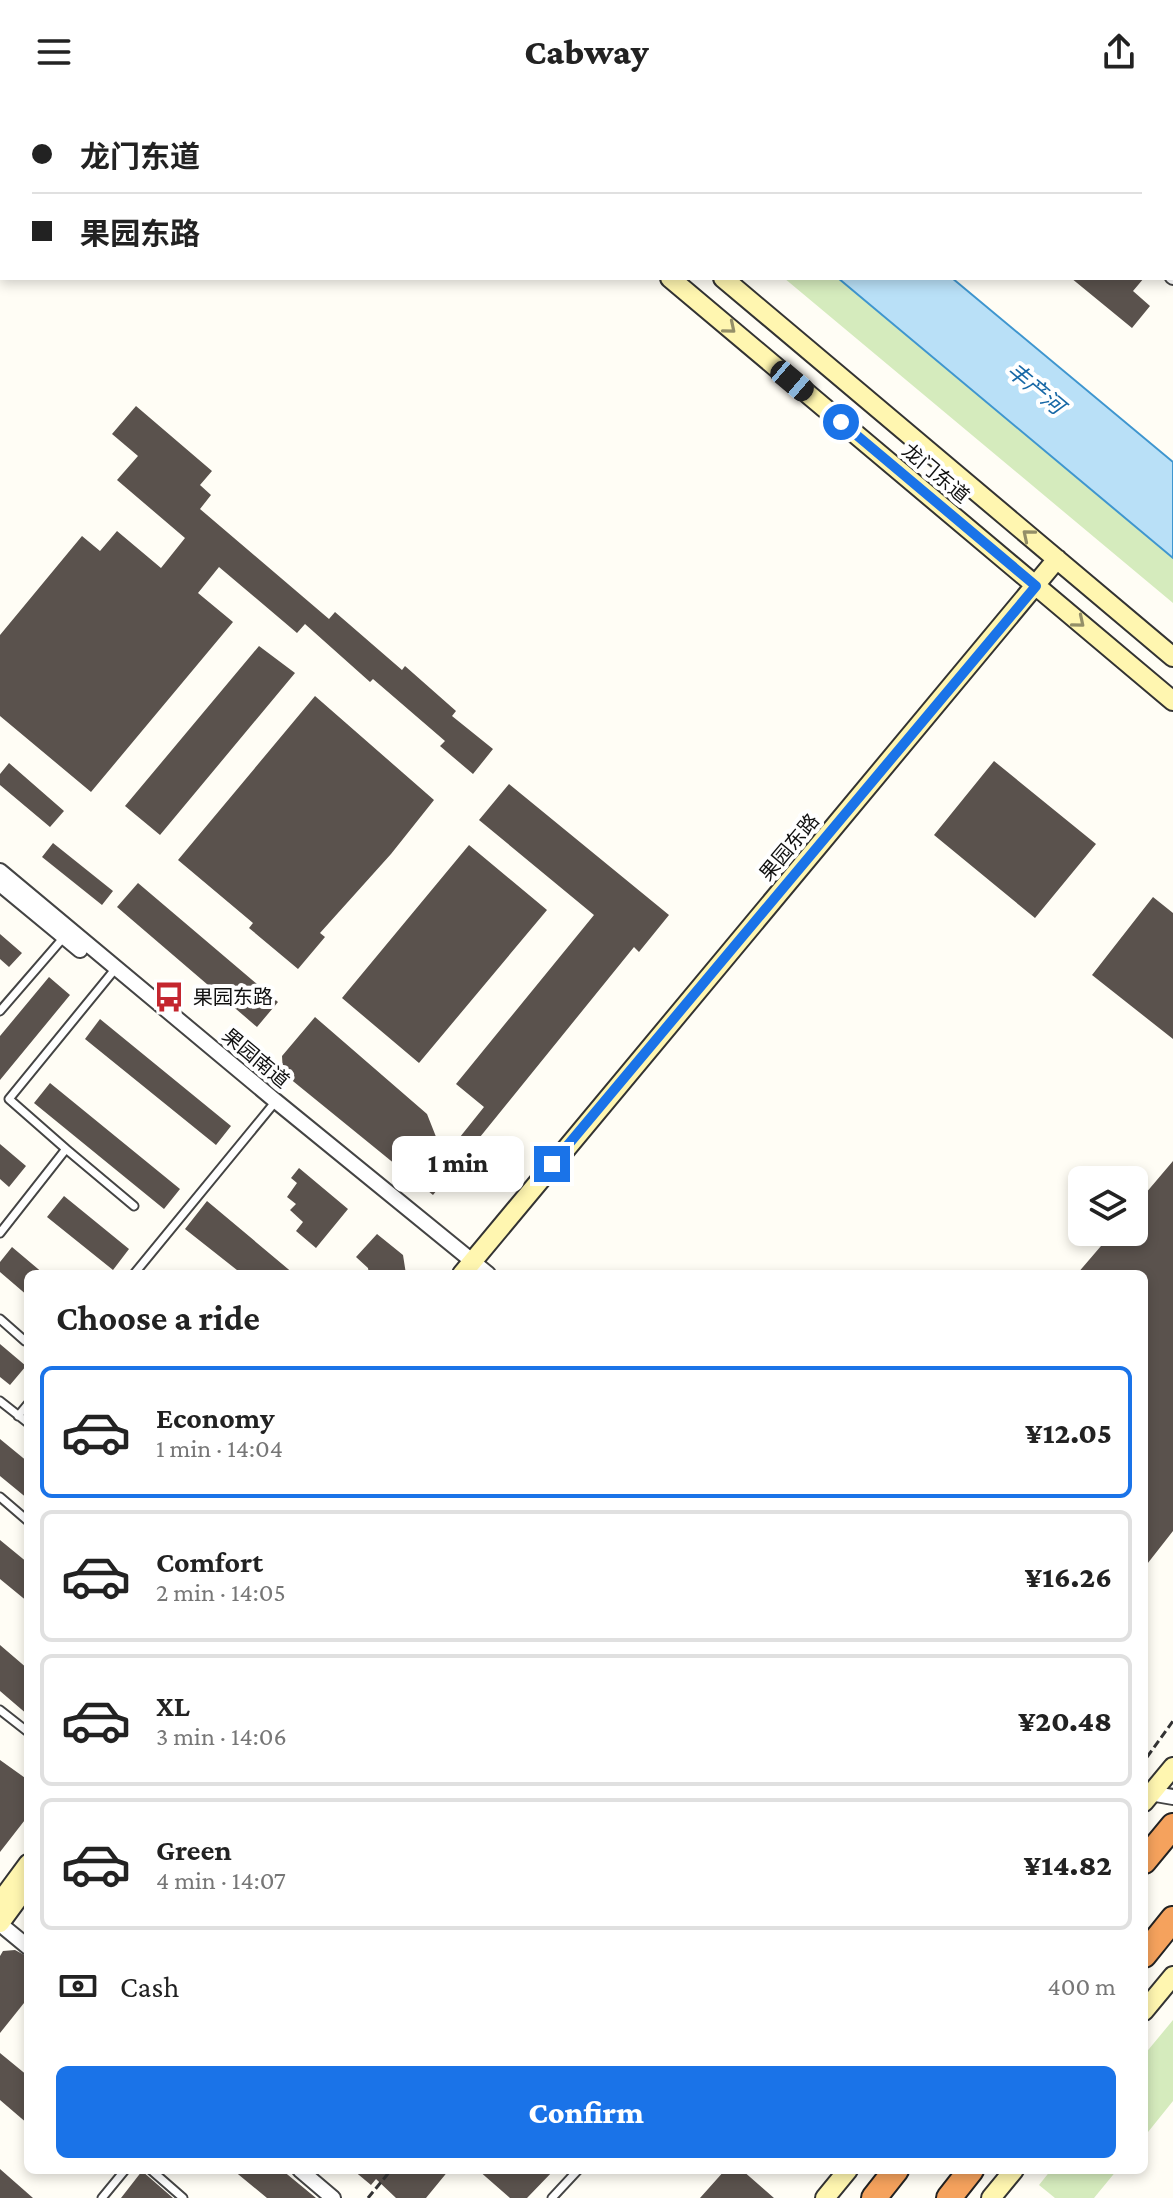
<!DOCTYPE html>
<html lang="en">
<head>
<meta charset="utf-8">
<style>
  body { margin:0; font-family:"Crimson Pro","Noto Sans SC",serif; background:#f2f2f2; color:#222; height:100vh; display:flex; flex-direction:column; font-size:30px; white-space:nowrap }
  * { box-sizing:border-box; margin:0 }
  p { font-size:26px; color:#767676 }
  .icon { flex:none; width:44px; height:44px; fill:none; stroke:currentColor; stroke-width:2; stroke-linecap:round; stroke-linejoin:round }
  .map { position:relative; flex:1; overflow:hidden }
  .sheet { position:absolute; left:24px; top:1166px; width:1124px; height:904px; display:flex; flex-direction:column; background:#fff; border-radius:12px; box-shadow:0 4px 12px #0003 }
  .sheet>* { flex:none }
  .top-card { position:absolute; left:0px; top:0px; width:1174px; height:176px; box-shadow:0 4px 12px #0003; display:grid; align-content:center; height:176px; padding:0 32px; background:#fff }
  .controls { position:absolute; left:1068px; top:1062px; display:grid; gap:16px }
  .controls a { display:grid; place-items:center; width:80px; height:80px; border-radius:12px; background:#fff; box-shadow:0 4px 12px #0003; font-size:40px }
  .end { position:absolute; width:36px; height:36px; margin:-18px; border:10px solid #1a73e8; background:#fff; box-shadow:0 0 0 4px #fff }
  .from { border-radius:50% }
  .bubble { position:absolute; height:56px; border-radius:12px; background:#fff; box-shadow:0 4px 12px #0003; font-size:26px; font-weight:800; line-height:56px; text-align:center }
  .car { position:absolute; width:24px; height:48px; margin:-24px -12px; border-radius:10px; box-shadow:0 0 6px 2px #0007; background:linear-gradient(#222 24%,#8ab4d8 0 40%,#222 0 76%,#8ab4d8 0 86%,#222 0) }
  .top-card b { display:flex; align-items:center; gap:28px; height:76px; font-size:30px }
  .top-card b+b { border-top:2px solid #e0e0e0 }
  .top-card i { width:20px; height:20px; background:#222 }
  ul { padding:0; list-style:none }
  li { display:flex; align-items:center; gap:24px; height:132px; margin:0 16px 12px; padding:0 16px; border:4px solid #e0e0e0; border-radius:12px }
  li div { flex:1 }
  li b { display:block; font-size:30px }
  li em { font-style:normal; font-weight:800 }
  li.current { border-color:#1a73e8 }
  li>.icon { width:72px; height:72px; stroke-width:1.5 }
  h2 { padding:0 32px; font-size:36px; line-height:96px }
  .pay { display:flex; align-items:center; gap:20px; height:88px; padding:0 32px; font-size:30px }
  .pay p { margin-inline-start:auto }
  .button { display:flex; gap:16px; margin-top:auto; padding:16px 32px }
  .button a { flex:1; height:92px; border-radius:12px; background:#1a73e8; color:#fff; font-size:32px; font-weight:800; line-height:92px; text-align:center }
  header { display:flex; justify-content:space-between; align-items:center; height:104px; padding:0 32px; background:#fff; font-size:36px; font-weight:800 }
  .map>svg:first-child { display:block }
  .green { fill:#d5ebbd }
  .water { fill:#b9e0f7; stroke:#3f96cf; stroke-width:2 }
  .building { fill:#5a524d }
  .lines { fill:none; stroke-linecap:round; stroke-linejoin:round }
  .lane-casing { stroke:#444; stroke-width:11 }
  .street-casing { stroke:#444; stroke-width:18 }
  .secondary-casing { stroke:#333; stroke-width:22 }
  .highway-casing { stroke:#222; stroke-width:28 }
  .path { stroke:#333; stroke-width:3; stroke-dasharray:8 4; stroke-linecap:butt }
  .lane { stroke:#fff; stroke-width:7 }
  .street { stroke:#fff; stroke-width:14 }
  .secondary { stroke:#fff6b0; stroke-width:18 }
  .highway { stroke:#f5a25d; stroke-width:24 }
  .oneway { stroke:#948f68 }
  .route { stroke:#1a73e8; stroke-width:10 }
  .labels { text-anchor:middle; stroke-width:8; stroke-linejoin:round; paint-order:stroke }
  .street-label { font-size:20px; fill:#111; stroke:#fff }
  .poi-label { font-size:20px; fill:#111; stroke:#fff; text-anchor:start }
  .water-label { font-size:22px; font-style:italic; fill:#1768a6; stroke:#fff }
</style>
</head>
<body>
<header><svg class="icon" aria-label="menu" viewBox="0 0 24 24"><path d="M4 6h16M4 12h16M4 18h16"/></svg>Cabway<svg class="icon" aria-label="share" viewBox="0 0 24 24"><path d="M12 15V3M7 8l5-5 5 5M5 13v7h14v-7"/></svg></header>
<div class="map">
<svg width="1173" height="2094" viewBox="0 0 1173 2094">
  <rect width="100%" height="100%" fill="#fffdf5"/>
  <!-- green -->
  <path class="green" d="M 784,174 L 838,174 L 1173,454 L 1173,499 Z
    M 1173,1916 L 1173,1997 L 1144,2033 L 1144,1951 Z
    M 1051,2066 L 1117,2066 L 1094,2094 L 1055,2094 L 1039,2081 Z"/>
  <!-- water -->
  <path class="water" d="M 838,174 L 952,174 L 1173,358 L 1173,454 Z"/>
  <!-- building -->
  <path class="building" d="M 1071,174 L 1144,174 L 1133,187 L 1150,202 L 1132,224 Z
    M 136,302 L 212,367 L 200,381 L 211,391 L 200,405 L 329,515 L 335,508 L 402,566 L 405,562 L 456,607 L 452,612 L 493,645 L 473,670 L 440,642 L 445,637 L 373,575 L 370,578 L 305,520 L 297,529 L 219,463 L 198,489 L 233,518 L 91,688 L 0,612 L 0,531 L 82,432 L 100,447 L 117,427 L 161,464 L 185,434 L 117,376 L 138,352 L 112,330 Z
    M 259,542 L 295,569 L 160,731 L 125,702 Z
    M 315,592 L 434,696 L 391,750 L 320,829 L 325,833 L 298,865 L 249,824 L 253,819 L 178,756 Z
    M 994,657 L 1096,740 L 1035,814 L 934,731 Z
    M 9,659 L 64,707 L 50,723 L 0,681 L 0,670 Z
    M 509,680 L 669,811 L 639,848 L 634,843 L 433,1091 L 283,969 L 282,952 L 315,913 L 427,1010 L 444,1053 L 484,1003 L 456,980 L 594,811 L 479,716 Z
    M 53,739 L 113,787 L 102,801 L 42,753 Z
    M 469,741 L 547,806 L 419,959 L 342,894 Z
    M 138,779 L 278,898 L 257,923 L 117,803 Z
    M 1153,793 L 1173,809 L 1173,935 L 1092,871 Z
    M 0,830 L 22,849 L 9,863 L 0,855 Z
    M 49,873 L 70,891 L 0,976 L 0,932 Z
    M 100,915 L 231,1022 L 216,1041 L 85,935 Z
    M 50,979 L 180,1085 L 164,1105 L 34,999 Z
    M 0,1040 L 26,1062 L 9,1083 L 0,1075 Z
    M 1173,1057 L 1173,1427 L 1144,1464 L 1144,1170 L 1077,1170 L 1113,1128 L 1134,1128 L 1134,1103 Z
    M 299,1064 L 348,1105 L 316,1144 L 296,1127 L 303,1118 L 290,1106 L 296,1100 L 287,1093 L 297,1079 L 291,1074 Z
    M 64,1092 L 129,1145 L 113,1166 L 47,1113 Z
    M 207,1097 L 294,1170 L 242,1170 L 185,1125 Z
    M 377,1130 L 403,1151 L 406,1170 L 369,1170 L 368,1164 L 356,1153 Z
    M 12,1143 L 44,1170 L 28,1170 L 28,1192 L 0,1168 L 0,1158 Z
    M 0,1240 L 26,1262 L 10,1281 L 0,1273 Z
    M 0,1335 L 28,1358 L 28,1395 L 0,1372 Z
    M 0,1436 L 28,1459 L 28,1498 L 0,1475 Z
    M 0,1541 L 28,1565 L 28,1611 L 0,1587 Z
    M 0,1656 L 28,1676 L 28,1712 L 0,1748 Z
    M 15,1846 L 28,1853 L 28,1894 L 0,1929 L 0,1852 L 3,1847 Z
    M 0,1949 L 28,1972 L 28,2020 L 0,1996 Z
    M 0,2065 L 33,2094 L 0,2094 Z
    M 233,2066 L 282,2066 L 316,2094 L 267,2094 Z
    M 353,2066 L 449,2066 L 426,2094 L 396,2094 L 376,2075 L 371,2081 Z
    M 478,2066 L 554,2066 L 527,2094 L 510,2094 Z
    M 725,2066 L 742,2066 L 774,2094 L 700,2094 Z
    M 142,2067 L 173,2094 L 121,2094 Z"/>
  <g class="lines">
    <!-- lane casing -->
    <g class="lane-casing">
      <path id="lane" d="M 0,907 L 64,833
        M 66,1045 L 134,1102
        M 0,1129 L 66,1045 L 9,995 L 116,864
        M 134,1170 L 276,997
        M 0,1215 L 25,1237
        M 0,1297 L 28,1319
        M 18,1312 L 28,1300
        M 0,1393 L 28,1417
        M 0,1606 L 28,1628
        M 151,2066 L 183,2094
        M 102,2094 L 125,2066
        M 552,2094 L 578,2066"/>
    </g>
    <!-- street casing -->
    <g class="street-casing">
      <path id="street" d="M 965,0 L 968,2
        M 1086,0 L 1088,2
        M 1172,77 L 1173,78
        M 1172,172 L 1173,173
        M 0,767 L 272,994 L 488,1170
        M 0,780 L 80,846
        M 1144,1688 L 1173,1693
        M 0,1820 L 28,1843
        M 300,2066 L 333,2094"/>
    </g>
    <!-- secondary casing -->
    <g class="secondary-casing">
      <path id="secondary" d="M 463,0 L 465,2
        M 516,0 L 519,2
        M 0,13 L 2,11
        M 670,174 L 1173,597
        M 723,174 L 1173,553
        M 462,1170 L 1057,455
        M 1144,1698 L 1173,1663
        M 0,1798 L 28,1760
        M 0,1819 L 28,1781
        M 1144,1907 L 1173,1872
        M 825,2094 L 848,2066
        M 991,2094 L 1014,2066"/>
    </g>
    <!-- highway casing -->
    <g class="highway-casing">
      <path id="highway" d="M 1144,1757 L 1173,1722
        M 1144,1851 L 1173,1815
        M 874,2094 L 896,2066
        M 949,2094 L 971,2066"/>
    </g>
    <!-- path -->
    <path class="path" d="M 1147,1653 L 1173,1617
      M 368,2094 L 391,2066"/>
    <!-- lane -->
    <use href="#lane" class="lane"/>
    <!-- street -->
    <use href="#street" class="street"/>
    <!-- secondary -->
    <use href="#secondary" class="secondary"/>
    <!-- highway -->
    <use href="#highway" class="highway"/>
  </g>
  <!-- one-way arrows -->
  <defs><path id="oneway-chevron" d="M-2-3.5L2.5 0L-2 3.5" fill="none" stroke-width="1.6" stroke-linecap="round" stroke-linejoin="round" transform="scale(2)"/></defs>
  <g class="oneway">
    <use href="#oneway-chevron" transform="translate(730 224) rotate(40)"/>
    <use href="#oneway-chevron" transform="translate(1028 431) rotate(-140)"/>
    <use href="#oneway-chevron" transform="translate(1079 518) rotate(40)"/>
  </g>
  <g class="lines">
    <!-- route -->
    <path class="route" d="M 552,1060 L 1036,482 L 841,318"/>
  </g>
  <!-- icons -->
  <defs>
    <g id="bus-bare" transform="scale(2.4)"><path d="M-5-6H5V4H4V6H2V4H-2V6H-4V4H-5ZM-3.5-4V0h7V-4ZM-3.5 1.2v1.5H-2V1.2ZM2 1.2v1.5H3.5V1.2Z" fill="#c4262e" stroke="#fff" stroke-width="2.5" paint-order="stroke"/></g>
  </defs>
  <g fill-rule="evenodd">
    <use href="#bus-bare" x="169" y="893"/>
  </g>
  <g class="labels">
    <!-- street labels -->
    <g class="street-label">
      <text transform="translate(936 369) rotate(40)" y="7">龙门东道</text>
      <text transform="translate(789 743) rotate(-50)" y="7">果园东路</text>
      <text transform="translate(256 954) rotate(40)" y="7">果园南道</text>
    </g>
    <!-- poi labels -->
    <g class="poi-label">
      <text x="193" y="900">果园东路</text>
    </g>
    <!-- water labels -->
    <g class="water-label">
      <text transform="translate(1036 284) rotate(40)" y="8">丰产河</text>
    </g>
  </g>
</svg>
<div class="controls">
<a><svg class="icon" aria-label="layers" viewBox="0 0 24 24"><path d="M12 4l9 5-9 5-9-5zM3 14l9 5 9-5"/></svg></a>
</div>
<i class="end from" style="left:841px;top:318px"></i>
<i class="end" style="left:552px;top:1060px"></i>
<div class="bubble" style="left:392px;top:1032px;width:132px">1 min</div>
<i class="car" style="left:792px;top:277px;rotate:130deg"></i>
<div class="top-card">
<b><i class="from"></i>龙门东道</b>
<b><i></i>果园东路</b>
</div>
<section class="sheet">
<h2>Choose a ride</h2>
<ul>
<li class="current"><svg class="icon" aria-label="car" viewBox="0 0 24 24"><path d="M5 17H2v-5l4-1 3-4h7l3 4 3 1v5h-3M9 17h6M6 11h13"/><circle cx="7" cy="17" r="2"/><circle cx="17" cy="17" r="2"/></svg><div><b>Economy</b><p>1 min · 14:04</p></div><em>¥12.05</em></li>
<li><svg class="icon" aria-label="car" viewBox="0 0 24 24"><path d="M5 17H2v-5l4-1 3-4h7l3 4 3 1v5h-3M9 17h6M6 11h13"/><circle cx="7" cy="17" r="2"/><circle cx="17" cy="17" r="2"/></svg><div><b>Comfort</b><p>2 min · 14:05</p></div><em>¥16.26</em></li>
<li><svg class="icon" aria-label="car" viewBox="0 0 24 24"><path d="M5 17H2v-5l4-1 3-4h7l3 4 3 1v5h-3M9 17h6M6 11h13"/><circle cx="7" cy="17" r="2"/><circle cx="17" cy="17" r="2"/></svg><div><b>XL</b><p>3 min · 14:06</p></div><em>¥20.48</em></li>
<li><svg class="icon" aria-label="car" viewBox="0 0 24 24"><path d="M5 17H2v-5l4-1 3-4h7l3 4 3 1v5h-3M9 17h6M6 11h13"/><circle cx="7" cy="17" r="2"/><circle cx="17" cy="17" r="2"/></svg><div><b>Green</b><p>4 min · 14:07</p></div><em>¥14.82</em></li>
</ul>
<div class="pay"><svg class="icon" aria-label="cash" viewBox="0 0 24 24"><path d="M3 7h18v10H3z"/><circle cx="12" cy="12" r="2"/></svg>Cash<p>400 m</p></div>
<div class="button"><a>Confirm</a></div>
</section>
</div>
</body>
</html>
